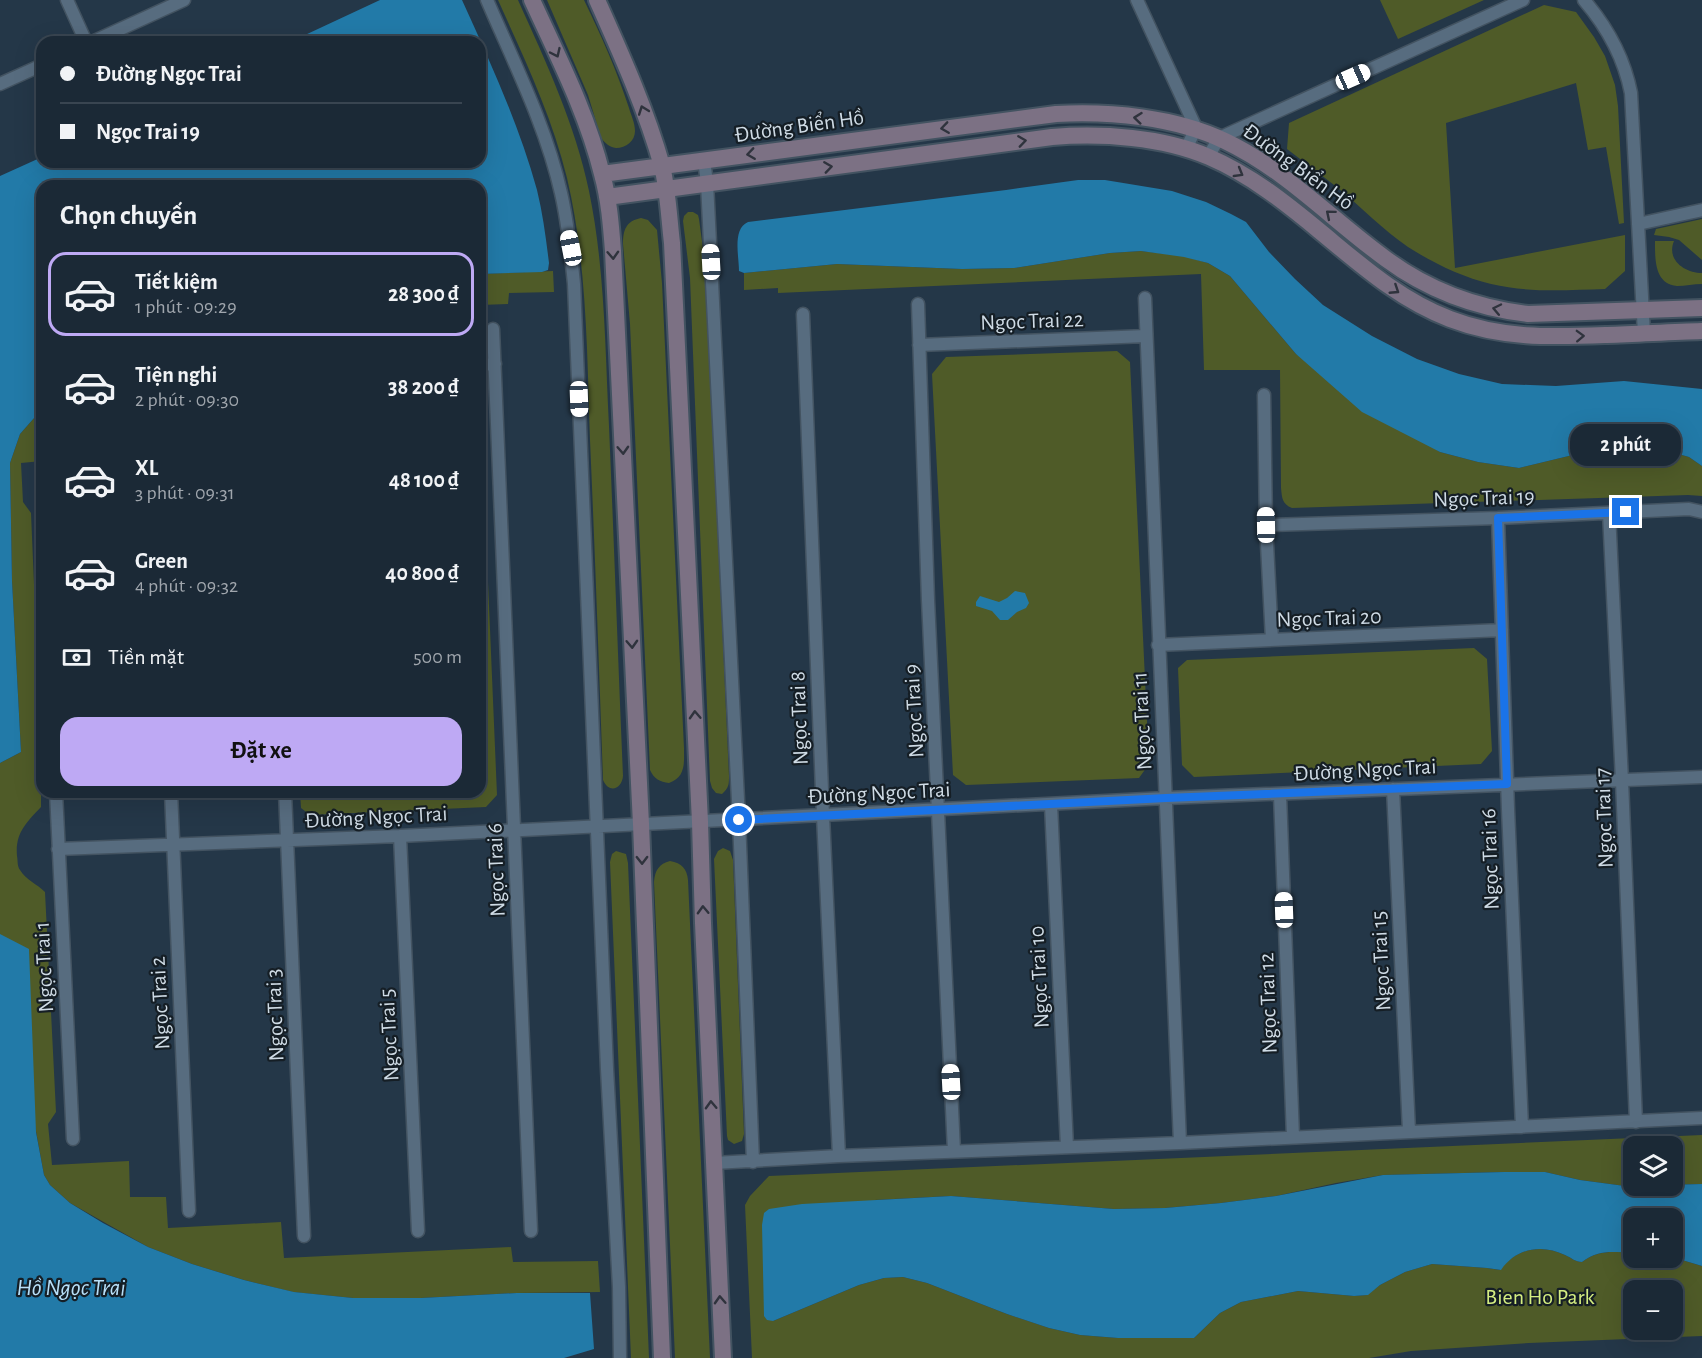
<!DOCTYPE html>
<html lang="vi">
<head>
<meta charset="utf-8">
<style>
  body { margin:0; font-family:"Alegreya Sans",sans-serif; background:#283542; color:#f1f3f6; height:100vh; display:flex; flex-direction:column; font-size:22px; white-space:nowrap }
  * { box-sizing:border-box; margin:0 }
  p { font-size:20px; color:#a0a6ad }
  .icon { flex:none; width:33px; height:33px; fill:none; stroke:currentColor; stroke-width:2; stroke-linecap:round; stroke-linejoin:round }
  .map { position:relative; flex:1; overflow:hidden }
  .sheet { position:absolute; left:36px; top:180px; width:450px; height:618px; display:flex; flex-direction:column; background:#1b2936; border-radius:18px; box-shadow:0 6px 24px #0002,0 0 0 2px #394551 }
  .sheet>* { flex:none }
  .banner { position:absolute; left:36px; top:36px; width:450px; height:132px; border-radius:18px; box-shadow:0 6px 24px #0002,0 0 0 2px #394551; display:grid; align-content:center; height:132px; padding:0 24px; background:#1b2936 }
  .tools { position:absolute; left:1623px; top:1136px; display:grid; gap:12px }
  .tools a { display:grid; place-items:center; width:60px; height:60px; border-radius:12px; background:#1b2936; box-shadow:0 6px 24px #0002,0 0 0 2px #394551; font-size:30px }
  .end { position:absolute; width:27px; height:27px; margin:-14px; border:8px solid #1a73e8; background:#fff; box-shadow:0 0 0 3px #fff }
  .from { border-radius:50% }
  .bubble { position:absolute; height:42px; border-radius:18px; background:#1b2936; box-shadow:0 6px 24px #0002,0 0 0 2px #394551; font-size:20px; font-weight:700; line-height:42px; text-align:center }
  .car { position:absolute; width:18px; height:36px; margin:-18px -9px; border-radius:8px; box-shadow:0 0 4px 2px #0007; background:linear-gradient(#fff 24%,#345 0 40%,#fff 0 76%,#345 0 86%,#fff 0) }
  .banner b { display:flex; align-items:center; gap:21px; height:57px; font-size:22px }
  .banner b+b { border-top:2px solid #394551 }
  .banner i { width:15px; height:15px; background:#f1f3f6 }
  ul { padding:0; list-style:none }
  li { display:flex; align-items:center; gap:18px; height:84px; margin:0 12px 9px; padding:0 12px; border:3px solid transparent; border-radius:18px }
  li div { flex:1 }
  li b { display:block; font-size:22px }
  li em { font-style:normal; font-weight:700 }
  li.selected { border-color:#bea9f4 }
  li>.icon { width:54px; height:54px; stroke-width:1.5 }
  h2 { padding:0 24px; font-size:27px; line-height:72px }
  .pay { display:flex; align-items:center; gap:15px; height:66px; padding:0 24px; font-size:22px }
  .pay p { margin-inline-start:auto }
  .cta { display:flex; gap:12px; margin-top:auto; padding:12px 24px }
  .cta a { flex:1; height:69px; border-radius:18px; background:#bea9f4; color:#111; font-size:24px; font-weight:700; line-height:69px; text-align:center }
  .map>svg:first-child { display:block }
  .green { fill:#4f5b28; fill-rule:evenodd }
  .water { fill:#227aa8 }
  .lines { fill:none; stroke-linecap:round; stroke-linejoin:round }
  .street-casing { stroke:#435361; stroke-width:15 }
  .secondary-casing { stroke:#435361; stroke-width:20 }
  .street { stroke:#576c7f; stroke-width:12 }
  .secondary { stroke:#7c7184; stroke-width:16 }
  .oneway { stroke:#2f333d }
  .route { stroke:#1a73e8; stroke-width:8 }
  .labels { text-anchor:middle; stroke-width:4.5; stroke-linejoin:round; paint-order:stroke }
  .street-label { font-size:22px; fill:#cfdbe5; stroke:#151e25 }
  .park-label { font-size:22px; fill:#d4ed81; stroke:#151e25 }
  .water-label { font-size:24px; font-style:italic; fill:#b7dff8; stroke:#151e25 }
</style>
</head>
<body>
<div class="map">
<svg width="1702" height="1358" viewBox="0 0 1702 1358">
  <rect width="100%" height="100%" fill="#243748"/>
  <!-- green -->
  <path class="green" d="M 498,0 L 518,0 C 546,62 575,124 589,191 C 605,268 605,348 609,426 C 614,543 618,659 623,776 C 622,789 609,794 603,780 C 599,667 595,553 590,440 C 587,352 587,263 567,178 C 552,116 524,58 498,0 Z
    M 547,0 L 584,0 C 601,35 617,71 629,108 C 631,115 635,123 635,131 C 635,141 626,148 616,148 C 609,147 605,143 601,138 L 588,95 Z
    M 1380,0 L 1484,0 L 1398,39 Z
    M 1544,5 L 1576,12 L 1594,37 L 1605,56 L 1615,85 L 1618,106 L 1624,223 L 1619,224 L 1606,147 L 1588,150 L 1576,83 L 1446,123 L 1455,268 L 1625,235 L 1625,271 L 1605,289 C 1567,290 1529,293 1491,284 C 1462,277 1433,263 1408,247 C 1383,230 1361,207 1338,188 C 1321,175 1304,162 1287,149 L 1289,123 Z
    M 688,212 L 693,212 L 698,215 L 699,219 L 706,271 L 729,776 C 729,784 729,788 722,794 L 716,793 L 712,788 L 710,781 L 690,278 L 683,221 L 684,216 Z
    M 641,218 L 648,220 L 657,230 L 662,283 L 684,748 C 684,763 686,777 669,783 C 660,782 654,779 650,770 L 630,324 L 623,244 C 623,230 626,221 641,218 Z
    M 1702,219 L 1702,260 L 1679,240 L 1669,237 L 1654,235 L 1656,229 Z
    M 1655,241 L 1674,241 C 1666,260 1685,273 1702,273 L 1702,284 C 1694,284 1685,286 1677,286 C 1654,284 1655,258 1655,241 Z
    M 1141,251 L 1184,256 L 1208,263 L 1230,276 L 1296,354 L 1440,452 L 1478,462 L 1519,468 L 1602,448 L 1630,446 L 1664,450 L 1689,457 L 1702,466 L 1702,496 L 1688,495 L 1292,508 C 1282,504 1282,498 1281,488 L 1280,370 L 1204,370 L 1201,274 L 778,293 L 778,288 L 744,290 L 744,273 L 837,264 L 962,269 L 1014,268 L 1110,253 Z
    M 553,271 L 554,292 L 509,293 L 508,304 L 480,305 L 480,274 Z
    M 1117,351 L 1130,362 L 1149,764 L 1139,778 L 966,785 L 953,775 L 932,374 L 946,357 Z
    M 480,392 L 497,795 L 486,807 L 310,815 L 301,808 L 300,792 L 480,792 Z
    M 42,409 L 42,461 L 21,463 L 23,502 L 31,513 L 41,750 L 41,807 C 26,823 15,833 17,856 C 18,861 17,866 20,870 C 26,880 37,884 45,892 L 56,1112 L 48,1124 L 52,1165 L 129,1161 L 130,1197 L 166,1197 L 168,1228 L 281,1222 L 284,1258 L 511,1247 L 513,1262 L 598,1261 L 600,1292 L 517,1293 L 421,1298 L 353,1298 L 293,1292 L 244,1280 L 192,1264 L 148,1247 L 70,1203 L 50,1185 L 44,1175 L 0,934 L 0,763 L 21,752 L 12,581 L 10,463 L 20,434 Z
    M 1474,648 L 1487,659 L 1492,751 L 1481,764 L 1194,777 L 1182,765 L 1178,668 L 1187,660 Z
    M 723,848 L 730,851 L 733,860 L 744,1134 L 742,1141 L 734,1144 L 728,1140 L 727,1136 L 714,859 L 718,851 Z
    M 616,851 L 626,854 L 628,863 L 649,1358 L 631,1358 L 610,862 L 612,854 Z
    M 670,861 C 682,863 687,869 688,880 L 710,1358 L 675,1358 L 654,882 C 655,870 659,864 670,861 Z
    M 1702,1135 L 1702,1184 L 1625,1186 L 1580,1180 L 1545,1172 L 1504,1172 L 1383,1175 L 1336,1183 L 1276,1196 L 1221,1203 L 1165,1208 L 1114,1209 L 951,1196 L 875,1200 L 773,1321 L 859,1285 L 884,1278 L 903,1277 L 927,1283 L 1007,1314 L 1049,1328 L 1080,1335 L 1118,1338 L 1194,1338 L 1220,1313 L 1241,1302 L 1298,1291 L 1354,1296 L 1367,1295 L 1380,1285 L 1405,1272 L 1432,1264 L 1487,1268 L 1500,1270 C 1515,1249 1541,1243 1565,1255 C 1572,1258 1575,1262 1582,1262 C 1599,1249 1614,1252 1633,1253 L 1634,1257 L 1672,1257 L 1702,1266 L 1702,1336 L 1529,1343 L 1411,1351 L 1369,1358 L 752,1358 L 745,1205 L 750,1196 L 769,1176 ZM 1634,1146 L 1672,1146 L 1672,1185 L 1634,1185 ZM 1634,1290 L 1672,1290 L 1672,1329 L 1634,1329 Z"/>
  <!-- water -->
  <path class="water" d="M 380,0 L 462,0 C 490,62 519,124 537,190 C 543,214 546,239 549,263 L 548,270 L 542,272 L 480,274 L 480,186 L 42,186 L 42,409 L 20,434 L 10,463 L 12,581 L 21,752 L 0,763 L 0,176 L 42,157 L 42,162 L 480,162 L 480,42 L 290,42 Z
    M 1078,180 L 1105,180 L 1172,191 L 1206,202 L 1231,214 L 1246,222 L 1269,252 L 1295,279 L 1323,305 L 1372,336 L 1417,359 L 1459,374 L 1502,384 L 1556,386 L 1624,381 L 1702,389 L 1702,466 L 1689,457 L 1664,450 L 1630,446 L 1602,448 L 1519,468 L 1478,462 L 1440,452 L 1362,412 L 1296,354 L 1230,276 L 1208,263 L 1184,257 L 1141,251 L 1110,253 L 1014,268 L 962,269 L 837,264 L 744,273 L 739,271 C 739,256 732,229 748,222 L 1006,190 Z
    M 1015,591 L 1025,593 L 1029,603 L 1026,608 L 1017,612 L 1008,620 L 1000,620 L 992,611 L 976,606 L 976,602 L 980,596 L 999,602 L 1007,598 Z
    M 0,934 L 29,949 L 36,1132 L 44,1175 L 50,1185 L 70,1203 L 103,1223 L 148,1247 L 192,1264 L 244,1280 L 294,1292 L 353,1298 L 421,1298 L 517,1293 L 590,1293 L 594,1349 L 564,1358 L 0,1358 Z
    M 1504,1172 L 1545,1172 L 1580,1180 L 1625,1186 L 1702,1184 L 1702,1266 L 1672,1257 L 1672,1218 L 1634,1218 L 1633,1253 C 1613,1252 1599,1249 1582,1262 C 1575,1262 1572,1258 1565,1255 C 1541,1243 1515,1249 1501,1270 L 1487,1268 L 1432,1264 L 1405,1272 L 1380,1285 L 1368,1295 L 1354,1296 L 1298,1291 L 1241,1302 L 1220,1313 L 1194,1338 L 1118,1338 L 1080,1335 L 1049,1328 L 1007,1314 L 927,1283 L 903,1277 L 884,1278 L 859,1285 L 773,1321 L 767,1320 L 764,1316 L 762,1225 L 764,1213 L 769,1209 L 802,1204 L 951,1196 L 1114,1209 L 1165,1208 L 1221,1203 L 1276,1196 L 1383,1175 Z"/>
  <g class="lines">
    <!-- street casing -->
    <g class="street-casing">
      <path id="street" d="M 67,0 L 86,42
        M 487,0 C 514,63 546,126 561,193 C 568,223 571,254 574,284 L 607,1069 L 619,1287 L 620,1358
        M 1137,0 L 1196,128 L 1186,149
        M 1584,0 C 1608,28 1624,57 1631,93 L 1644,334
        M 92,42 L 184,0
        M 0,84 L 42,65
        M 1208,157 L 1219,138 L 1523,0
        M 704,160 L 707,183 L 739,820 L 753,1162
        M 1638,224 L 1702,210
        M 1145,298 L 1180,1143
        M 918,304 L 928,600 L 954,1151
        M 803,314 L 823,816 L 839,1156
        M 493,329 L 531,1231
        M 919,345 L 1146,336
        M 480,365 L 495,364
        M 1264,395 L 1266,525 L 1272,640
        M 1609,513 L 1622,781 L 1636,1122
        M 1498,518 L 1508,809 L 1522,1127
        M 1266,525 L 1498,518 L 1689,509 L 1702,512
        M 1158,645 L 1502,630
        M 1393,789 L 1409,1131
        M 56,792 L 73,1139
        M 171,792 L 189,1211
        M 285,792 L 304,1236
        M 1280,795 L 1293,1137
        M 1051,805 L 1067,1147
        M 400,836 L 418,1231
        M 58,849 L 400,836 L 1166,798 L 1702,777
        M 714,1163 L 839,1156 L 1180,1143 L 1702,1118"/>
    </g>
    <!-- secondary casing -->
    <g class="secondary-casing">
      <path id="secondary" d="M 532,0 C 558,57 587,113 602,174 C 609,199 611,225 613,251 L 641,824 L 662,1358
        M 597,0 C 621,54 646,109 662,166 C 668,191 669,218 672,243 L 700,822 L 703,923 L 723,1358
        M 602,174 L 1056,114 C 1110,111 1175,117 1225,141 C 1286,170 1332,220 1386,259 C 1428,290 1477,308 1528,314 L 1702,308
        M 607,197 L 1052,137 C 1102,133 1163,137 1209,157 C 1251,175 1287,204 1322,233 C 1362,266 1400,300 1450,319 C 1502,339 1551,337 1607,335 C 1638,334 1670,332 1702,331"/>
    </g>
    <!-- street -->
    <use href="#street" class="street"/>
    <!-- secondary -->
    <use href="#secondary" class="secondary"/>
  </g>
  <!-- one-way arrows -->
  <defs><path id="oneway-chevron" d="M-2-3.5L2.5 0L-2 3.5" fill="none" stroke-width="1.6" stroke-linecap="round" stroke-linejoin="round" transform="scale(1.5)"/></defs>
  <g class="oneway">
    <use href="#oneway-chevron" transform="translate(556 53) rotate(65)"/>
    <use href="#oneway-chevron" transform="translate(643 110) rotate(-110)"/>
    <use href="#oneway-chevron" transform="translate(1138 118) rotate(-174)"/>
    <use href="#oneway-chevron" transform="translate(945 128) rotate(172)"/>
    <use href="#oneway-chevron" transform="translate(1022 141) rotate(-8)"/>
    <use href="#oneway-chevron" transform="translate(751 154) rotate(172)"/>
    <use href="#oneway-chevron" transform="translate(828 167) rotate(-8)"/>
    <use href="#oneway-chevron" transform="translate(1239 173) rotate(30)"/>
    <use href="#oneway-chevron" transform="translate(1330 214) rotate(-140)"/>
    <use href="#oneway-chevron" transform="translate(613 255) rotate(87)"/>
    <use href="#oneway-chevron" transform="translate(1395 290) rotate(33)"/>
    <use href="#oneway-chevron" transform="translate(1497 309) rotate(-168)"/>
    <use href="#oneway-chevron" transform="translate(1580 336) rotate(-2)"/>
    <use href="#oneway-chevron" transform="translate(623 450) rotate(87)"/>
    <use href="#oneway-chevron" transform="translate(632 644) rotate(87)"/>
    <use href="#oneway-chevron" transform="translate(695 715) rotate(-93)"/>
    <use href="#oneway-chevron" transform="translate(642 860) rotate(89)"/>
    <use href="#oneway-chevron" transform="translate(703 910) rotate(-92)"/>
    <use href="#oneway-chevron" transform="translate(711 1105) rotate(-92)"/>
    <use href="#oneway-chevron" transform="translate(720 1300) rotate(-93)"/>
  </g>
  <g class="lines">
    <!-- route -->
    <path class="route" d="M 739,820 L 1166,798 L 1507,784 L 1498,518 L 1626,512"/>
  </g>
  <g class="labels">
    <!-- street labels -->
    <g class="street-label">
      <text transform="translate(799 125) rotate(-8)" y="8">Đường Biển Hồ</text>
      <text transform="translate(1299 166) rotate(36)" y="8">Đường Biển Hồ</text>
      <text transform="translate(1032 320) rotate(-2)" y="8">Ngọc Trai 22</text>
      <text transform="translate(1484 497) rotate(-2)" y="8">Ngọc Trai 19</text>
      <text transform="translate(1329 617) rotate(-2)" y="8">Ngọc Trai 20</text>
      <text transform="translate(913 711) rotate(-93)" y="8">Ngọc Trai 9</text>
      <text transform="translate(798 718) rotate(-92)" y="8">Ngọc Trai 8</text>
      <text transform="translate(1141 721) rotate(-93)" y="8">Ngọc Trai 11</text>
      <text transform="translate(1365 769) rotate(-3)" y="8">Đường Ngọc Trai</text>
      <text transform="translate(879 792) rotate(-3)" y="8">Đường Ngọc Trai</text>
      <text transform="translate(376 816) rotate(-3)" y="8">Đường Ngọc Trai</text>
      <text transform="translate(1603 818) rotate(-92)" y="8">Ngọc Trai 17</text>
      <text transform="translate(1489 859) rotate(-92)" y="8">Ngọc Trai 16</text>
      <text transform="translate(495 870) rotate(-92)" y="8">Ngọc Trai 6</text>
      <text transform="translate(1380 961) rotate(-93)" y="8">Ngọc Trai 15</text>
      <text transform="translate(43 967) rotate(-93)" y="8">Ngọc Trai 1</text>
      <text transform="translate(1038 977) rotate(-93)" y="8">Ngọc Trai 10</text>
      <text transform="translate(159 1003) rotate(-93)" y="8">Ngọc Trai 2</text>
      <text transform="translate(1267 1003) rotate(-92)" y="8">Ngọc Trai 12</text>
      <text transform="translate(274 1015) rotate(-92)" y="8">Ngọc Trai 3</text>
      <text transform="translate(388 1035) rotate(-93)" y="8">Ngọc Trai 5</text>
    </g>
    <!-- park labels -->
    <g class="park-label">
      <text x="1540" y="1304">Bien Ho Park</text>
    </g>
    <!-- water labels -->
    <g class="water-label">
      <text x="71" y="1295">Hồ Ngọc Trai</text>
    </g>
  </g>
</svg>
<div class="tools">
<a><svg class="icon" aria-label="layers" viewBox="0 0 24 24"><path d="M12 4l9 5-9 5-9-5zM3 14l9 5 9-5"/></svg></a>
<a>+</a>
<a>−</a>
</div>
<i class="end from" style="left:739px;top:820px"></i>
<i class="end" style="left:1626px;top:512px"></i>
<div class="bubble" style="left:1570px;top:424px;width:111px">2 phút</div>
<i class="car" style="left:1353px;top:77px;rotate:66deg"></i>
<i class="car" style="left:571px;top:248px;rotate:349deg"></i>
<i class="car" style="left:711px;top:262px;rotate:357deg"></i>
<i class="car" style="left:579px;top:399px;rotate:178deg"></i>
<i class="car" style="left:1266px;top:525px;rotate:359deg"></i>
<i class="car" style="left:1284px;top:910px;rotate:358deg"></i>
<i class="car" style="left:951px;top:1082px;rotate:357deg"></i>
<div class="banner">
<b><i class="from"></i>Đường Ngọc Trai</b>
<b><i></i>Ngọc Trai 19</b>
</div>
<section class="sheet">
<h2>Chọn chuyến</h2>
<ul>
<li class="selected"><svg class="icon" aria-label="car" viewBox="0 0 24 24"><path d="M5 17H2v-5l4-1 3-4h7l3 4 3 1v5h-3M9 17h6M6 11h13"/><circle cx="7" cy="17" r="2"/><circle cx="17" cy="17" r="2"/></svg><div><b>Tiết kiệm</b><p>1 phút · 09:29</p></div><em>28 300 ₫</em></li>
<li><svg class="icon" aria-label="car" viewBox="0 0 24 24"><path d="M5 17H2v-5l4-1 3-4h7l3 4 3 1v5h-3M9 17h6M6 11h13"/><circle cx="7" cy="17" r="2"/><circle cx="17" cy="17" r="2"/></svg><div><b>Tiện nghi</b><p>2 phút · 09:30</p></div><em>38 200 ₫</em></li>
<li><svg class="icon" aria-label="car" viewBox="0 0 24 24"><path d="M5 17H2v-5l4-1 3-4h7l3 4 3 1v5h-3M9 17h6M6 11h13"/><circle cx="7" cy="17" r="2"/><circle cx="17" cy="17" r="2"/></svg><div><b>XL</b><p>3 phút · 09:31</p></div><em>48 100 ₫</em></li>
<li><svg class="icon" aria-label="car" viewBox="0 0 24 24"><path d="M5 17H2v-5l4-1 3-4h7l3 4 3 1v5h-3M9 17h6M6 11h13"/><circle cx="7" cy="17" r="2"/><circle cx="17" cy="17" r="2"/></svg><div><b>Green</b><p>4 phút · 09:32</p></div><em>40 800 ₫</em></li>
</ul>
<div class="pay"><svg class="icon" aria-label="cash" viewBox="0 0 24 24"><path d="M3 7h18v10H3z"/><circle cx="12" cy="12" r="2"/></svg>Tiền mặt<p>500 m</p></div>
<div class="cta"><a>Đặt xe</a></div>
</section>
</div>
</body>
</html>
